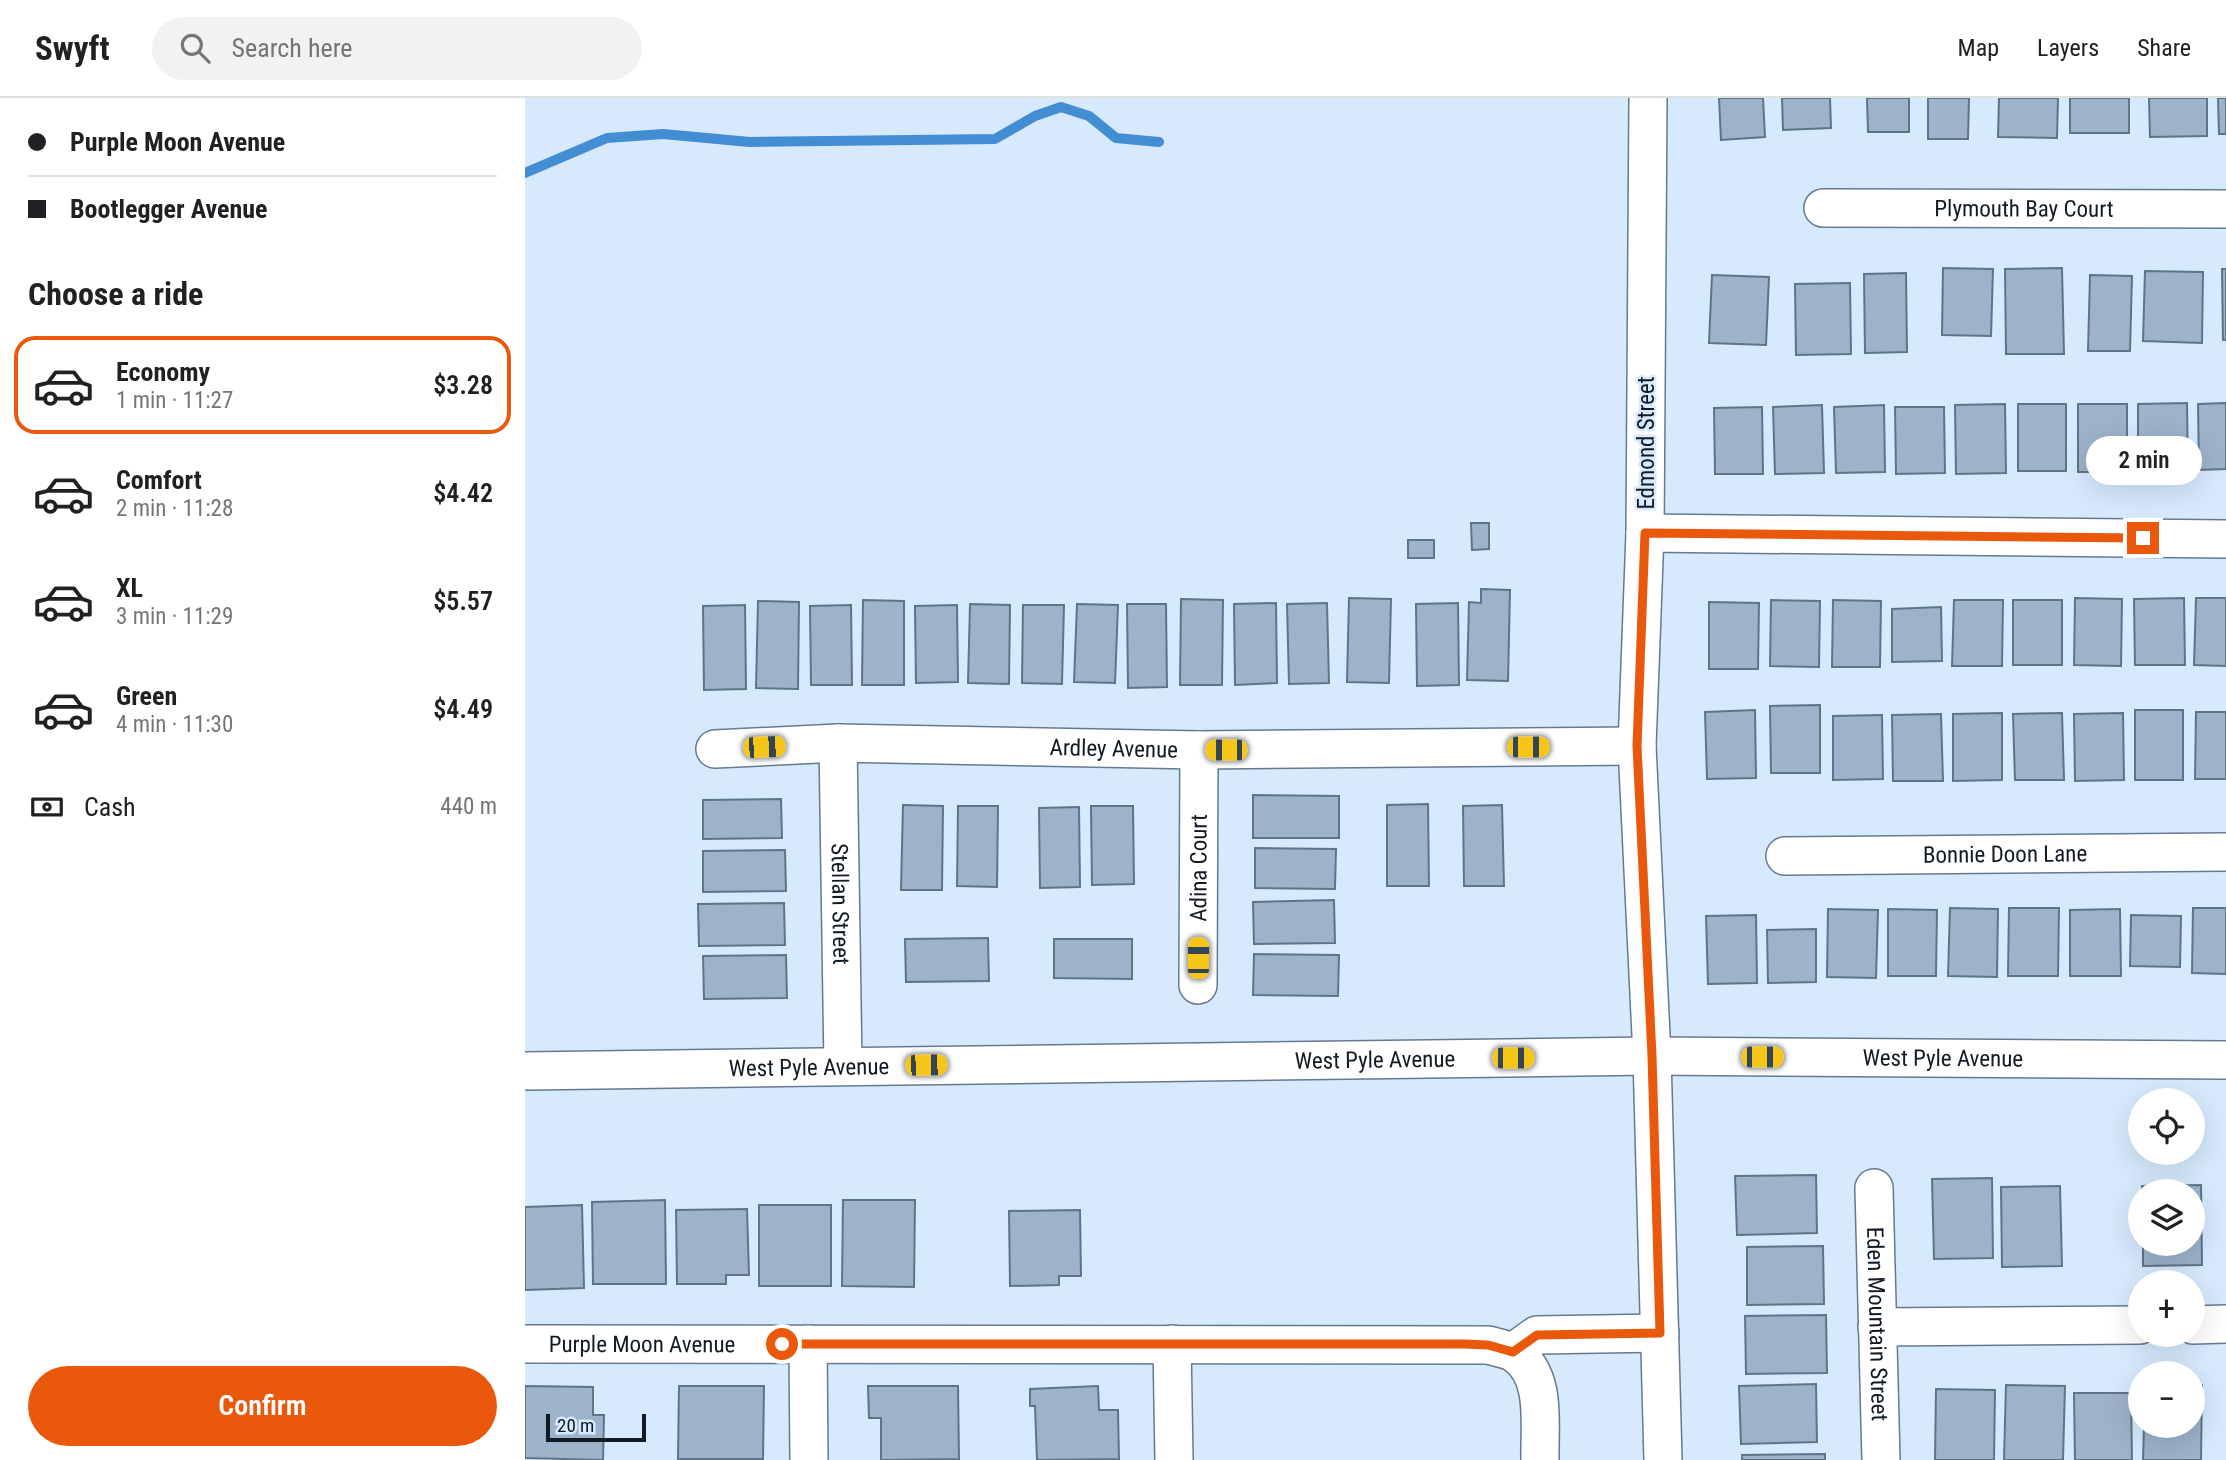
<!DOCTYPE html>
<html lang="en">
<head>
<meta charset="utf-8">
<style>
  body { margin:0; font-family:"Roboto Condensed",sans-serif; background:#f2f2f2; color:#202124; height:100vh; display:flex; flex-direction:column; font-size:26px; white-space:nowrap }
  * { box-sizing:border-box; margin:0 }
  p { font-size:23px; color:#757577 }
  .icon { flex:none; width:38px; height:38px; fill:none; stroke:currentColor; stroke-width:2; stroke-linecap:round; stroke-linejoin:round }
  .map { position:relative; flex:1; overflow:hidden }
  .drawer { display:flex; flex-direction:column; background:#fff; width:525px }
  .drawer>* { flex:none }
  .top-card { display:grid; align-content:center; height:154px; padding:0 28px; background:#fff }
  .buttons { position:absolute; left:1603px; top:990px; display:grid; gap:14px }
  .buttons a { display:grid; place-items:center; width:77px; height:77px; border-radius:50%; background:#fff; box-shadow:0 7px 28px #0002; font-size:35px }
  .scale { position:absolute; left:21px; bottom:18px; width:100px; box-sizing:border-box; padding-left:7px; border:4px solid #121b24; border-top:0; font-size:19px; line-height:24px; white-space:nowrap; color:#121b24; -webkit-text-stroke:5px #d6e9fd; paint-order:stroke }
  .end { position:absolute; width:32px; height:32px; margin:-16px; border:9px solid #ea580c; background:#fff; box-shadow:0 0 0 4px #fff }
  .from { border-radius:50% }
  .bubble { position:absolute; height:49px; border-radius:24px; background:#fff; box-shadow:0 7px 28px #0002; font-size:23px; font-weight:600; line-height:49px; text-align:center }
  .car { position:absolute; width:21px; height:42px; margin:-21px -10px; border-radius:9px; box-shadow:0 0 5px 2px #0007; background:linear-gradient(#f5c518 24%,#345 0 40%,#f5c518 0 76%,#345 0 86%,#f5c518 0) }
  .top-card b { display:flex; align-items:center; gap:24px; height:66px; font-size:26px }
  .top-card b+b { border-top:2px solid #e0e0e0 }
  .top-card i { width:18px; height:18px; background:#202124 }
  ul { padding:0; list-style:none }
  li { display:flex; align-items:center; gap:21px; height:98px; margin:0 14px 10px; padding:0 14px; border:4px solid transparent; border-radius:21px }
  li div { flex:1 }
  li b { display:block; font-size:26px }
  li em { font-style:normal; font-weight:600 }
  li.current { border-color:#ea580c }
  li>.icon { width:63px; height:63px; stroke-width:1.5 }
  h2 { padding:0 28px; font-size:32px; line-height:84px }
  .pay { display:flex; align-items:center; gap:18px; height:77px; padding:0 28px; font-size:26px }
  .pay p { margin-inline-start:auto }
  .action { display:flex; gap:14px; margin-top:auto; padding:14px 28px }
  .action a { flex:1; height:80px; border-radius:42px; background:#ea580c; color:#fff; font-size:28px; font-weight:600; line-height:80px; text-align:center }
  header { display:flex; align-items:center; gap:42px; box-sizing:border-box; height:98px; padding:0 35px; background:#fff; border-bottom:2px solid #e0e0e0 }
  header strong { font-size:33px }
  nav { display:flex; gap:38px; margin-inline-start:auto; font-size:24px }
  .search { width:490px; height:63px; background:#f2f2f2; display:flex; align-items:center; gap:18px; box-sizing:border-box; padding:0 24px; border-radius:38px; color:#757577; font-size:26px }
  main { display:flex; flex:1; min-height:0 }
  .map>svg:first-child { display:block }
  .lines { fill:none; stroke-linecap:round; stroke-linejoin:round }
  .stream { stroke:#438dd3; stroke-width:10 }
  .building { fill:#9cb3cb; stroke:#5e748a; stroke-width:2 }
  .minor-casing { stroke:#657a91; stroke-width:40 }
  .minor { stroke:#fff; stroke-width:37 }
  .route { stroke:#ea580c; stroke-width:9 }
  .labels { text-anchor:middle; stroke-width:5; stroke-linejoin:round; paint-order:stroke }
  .street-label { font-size:23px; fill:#121b24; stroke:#d6e9fd }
</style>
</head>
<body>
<header>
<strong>Swyft</strong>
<div class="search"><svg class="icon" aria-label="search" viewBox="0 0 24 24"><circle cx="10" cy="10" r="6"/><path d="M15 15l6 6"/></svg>Search here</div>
<nav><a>Map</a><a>Layers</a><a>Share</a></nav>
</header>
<main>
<section class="drawer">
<div class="top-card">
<b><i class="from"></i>Purple Moon Avenue</b>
<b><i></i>Bootlegger Avenue</b>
</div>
<h2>Choose a ride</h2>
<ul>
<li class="current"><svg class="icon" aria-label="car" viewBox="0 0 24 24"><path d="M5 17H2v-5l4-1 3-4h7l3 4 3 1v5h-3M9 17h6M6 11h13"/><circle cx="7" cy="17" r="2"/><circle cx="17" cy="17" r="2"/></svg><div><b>Economy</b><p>1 min · 11:27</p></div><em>$3.28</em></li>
<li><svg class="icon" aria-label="car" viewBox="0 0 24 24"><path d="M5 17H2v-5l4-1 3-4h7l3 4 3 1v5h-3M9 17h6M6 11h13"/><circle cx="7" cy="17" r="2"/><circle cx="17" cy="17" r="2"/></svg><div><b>Comfort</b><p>2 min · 11:28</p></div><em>$4.42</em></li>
<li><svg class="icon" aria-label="car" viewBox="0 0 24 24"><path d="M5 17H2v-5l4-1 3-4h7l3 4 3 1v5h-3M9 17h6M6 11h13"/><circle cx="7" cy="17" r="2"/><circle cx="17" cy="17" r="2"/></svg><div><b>XL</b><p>3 min · 11:29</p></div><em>$5.57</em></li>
<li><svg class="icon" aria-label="car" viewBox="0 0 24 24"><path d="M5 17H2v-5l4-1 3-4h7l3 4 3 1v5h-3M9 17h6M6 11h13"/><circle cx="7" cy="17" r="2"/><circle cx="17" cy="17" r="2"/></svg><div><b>Green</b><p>4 min · 11:30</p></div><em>$4.49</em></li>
</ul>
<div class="pay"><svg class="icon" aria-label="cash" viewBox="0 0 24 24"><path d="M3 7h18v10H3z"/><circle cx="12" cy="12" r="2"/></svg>Cash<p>440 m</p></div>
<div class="action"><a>Confirm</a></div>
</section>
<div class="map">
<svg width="1701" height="1362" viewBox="0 0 1701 1362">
  <rect width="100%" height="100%" fill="#d6e9fd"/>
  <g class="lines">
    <!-- stream -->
    <path class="stream" d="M 0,75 L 82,40 L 138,36 L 225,44 L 470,41 L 510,18 L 536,9 L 564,18 L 591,40 L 634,44"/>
  </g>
  <!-- building -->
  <path class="building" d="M 1194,0 L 1238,0 L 1240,39 L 1196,42 Z
    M 1257,0 L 1305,0 L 1306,30 L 1258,32 Z
    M 1342,0 L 1384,0 L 1384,34 L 1343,34 Z
    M 1403,0 L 1444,0 L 1443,41 L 1403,41 Z
    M 1474,0 L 1533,0 L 1532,40 L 1473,39 Z
    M 1545,0 L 1604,0 L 1604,35 L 1545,35 Z
    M 1624,0 L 1682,0 L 1682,38 L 1625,39 Z
    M 1693,0 L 1701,0 L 1701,36 L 1694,36 Z
    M 1418,170 L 1468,171 L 1466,238 L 1417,237 Z
    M 1537,170 L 1539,256 L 1481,256 L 1480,171 Z
    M 1697,171 L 1701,171 L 1701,242 L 1698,242 Z
    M 1620,173 L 1678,174 L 1677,245 L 1618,243 Z
    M 1381,175 L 1382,254 L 1340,255 L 1339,176 Z
    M 1187,177 L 1244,179 L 1241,247 L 1184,245 Z
    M 1565,177 L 1607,178 L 1605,253 L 1563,253 Z
    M 1325,185 L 1326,256 L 1271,257 L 1270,186 Z
    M 1662,305 L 1663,374 L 1613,374 L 1613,306 Z
    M 1701,305 L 1701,371 L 1674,372 L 1673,306 Z
    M 1480,306 L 1481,375 L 1431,376 L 1430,307 Z
    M 1493,306 L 1541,306 L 1541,373 L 1493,373 Z
    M 1553,306 L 1602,306 L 1602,374 L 1553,374 Z
    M 1297,307 L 1299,375 L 1250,376 L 1248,309 Z
    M 1359,307 L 1360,374 L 1311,375 L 1309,309 Z
    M 1237,309 L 1238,376 L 1190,376 L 1189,310 Z
    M 1370,309 L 1419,309 L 1420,375 L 1371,376 Z
    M 946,425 L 964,425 L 964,451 L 947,452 Z
    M 883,442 L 909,442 L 909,460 L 883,460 Z
    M 956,491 L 985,492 L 983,583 L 942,582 L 944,504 L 956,505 Z
    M 824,500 L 866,501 L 864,585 L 822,584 Z
    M 1550,500 L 1597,501 L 1596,568 L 1549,567 Z
    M 1659,500 L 1660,567 L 1610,567 L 1609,501 Z
    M 1671,500 L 1701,500 L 1701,568 L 1669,567 Z
    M 656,501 L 698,502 L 697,587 L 655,587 Z
    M 338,502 L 379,503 L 379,587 L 337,587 Z
    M 1246,502 L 1295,503 L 1294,569 L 1245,568 Z
    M 1308,502 L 1356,503 L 1355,569 L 1307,569 Z
    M 1429,502 L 1478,502 L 1477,568 L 1427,568 Z
    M 1488,502 L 1537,502 L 1537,567 L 1488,567 Z
    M 233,503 L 274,504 L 273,591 L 231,590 Z
    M 1184,504 L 1234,505 L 1233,571 L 1184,571 Z
    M 751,505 L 752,585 L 710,587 L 709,506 Z
    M 802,505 L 804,585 L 764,586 L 762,506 Z
    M 933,505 L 934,587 L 892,588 L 891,506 Z
    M 445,506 L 485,507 L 484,586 L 443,585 Z
    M 552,506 L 593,507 L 590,585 L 549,584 Z
    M 602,506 L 641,506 L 642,589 L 603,590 Z
    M 220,507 L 221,591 L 179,592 L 178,508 Z
    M 326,507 L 327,587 L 286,587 L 285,508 Z
    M 432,507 L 433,584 L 391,585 L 390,508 Z
    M 498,507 L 539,507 L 537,586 L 497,585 Z
    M 1416,509 L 1417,563 L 1367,564 L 1367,511 Z
    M 1295,607 L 1295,675 L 1246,675 L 1245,608 Z
    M 1230,612 L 1231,680 L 1182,681 L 1180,614 Z
    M 1610,612 L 1658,612 L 1658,682 L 1610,682 Z
    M 1671,614 L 1701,614 L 1701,681 L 1670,681 Z
    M 1477,615 L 1477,682 L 1428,683 L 1428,616 Z
    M 1537,615 L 1539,682 L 1490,682 L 1488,616 Z
    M 1598,615 L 1599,682 L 1550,683 L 1549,616 Z
    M 1416,616 L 1418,683 L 1368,683 L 1367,617 Z
    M 1357,617 L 1358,681 L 1308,682 L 1308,618 Z
    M 728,697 L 814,698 L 814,740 L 728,740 Z
    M 256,701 L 257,740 L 178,741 L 178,702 Z
    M 903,706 L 904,788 L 862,788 L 862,707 Z
    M 378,707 L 418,708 L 417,792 L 376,792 Z
    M 977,707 L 979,788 L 939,788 L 938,708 Z
    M 433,708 L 473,708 L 472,789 L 432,788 Z
    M 566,708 L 608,708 L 609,786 L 567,787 Z
    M 554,709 L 555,789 L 515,790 L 514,710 Z
    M 730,750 L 811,751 L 810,791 L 730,790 Z
    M 260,752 L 261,793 L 178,794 L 178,753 Z
    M 809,802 L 810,845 L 729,846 L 728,804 Z
    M 259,805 L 260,847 L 174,848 L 173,806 Z
    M 1425,810 L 1473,811 L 1472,879 L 1423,878 Z
    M 1484,810 L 1534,810 L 1533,878 L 1483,878 Z
    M 1668,810 L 1701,810 L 1701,876 L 1667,875 Z
    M 1303,811 L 1353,812 L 1351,880 L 1302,879 Z
    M 1363,811 L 1412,812 L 1411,878 L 1363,878 Z
    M 1595,811 L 1596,878 L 1545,878 L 1545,812 Z
    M 1231,817 L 1232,885 L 1183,886 L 1181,818 Z
    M 1606,817 L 1656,818 L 1655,869 L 1605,868 Z
    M 1291,831 L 1291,884 L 1243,885 L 1242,832 Z
    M 463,840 L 464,883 L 381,884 L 380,841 Z
    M 529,841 L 607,841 L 607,881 L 529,880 Z
    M 729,856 L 814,857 L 813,898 L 728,897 Z
    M 261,857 L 262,900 L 179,901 L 178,858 Z
    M 1291,1077 L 1292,1135 L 1212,1137 L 1210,1078 Z
    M 1467,1080 L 1468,1160 L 1409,1161 L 1407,1081 Z
    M 1676,1087 L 1677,1167 L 1618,1168 L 1618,1146 L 1668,1146 L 1668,1094 L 1617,1094 L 1617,1088 Z
    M 1535,1088 L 1537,1168 L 1477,1169 L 1476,1089 Z
    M 140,1102 L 141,1186 L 68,1186 L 67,1104 Z
    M 318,1102 L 390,1102 L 389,1189 L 317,1188 Z
    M 57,1107 L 59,1190 L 0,1192 L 0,1109 Z
    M 234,1107 L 306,1107 L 306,1188 L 234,1188 Z
    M 222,1111 L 224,1177 L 201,1177 L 201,1186 L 152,1186 L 151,1112 Z
    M 555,1112 L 556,1178 L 534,1178 L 534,1187 L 485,1188 L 484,1113 Z
    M 1298,1148 L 1299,1206 L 1222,1207 L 1222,1149 Z
    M 1301,1217 L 1302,1275 L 1221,1276 L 1220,1218 Z
    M 1291,1286 L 1292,1344 L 1216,1346 L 1214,1288 Z
    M 1481,1287 L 1540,1288 L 1538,1362 L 1479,1362 Z
    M 1668,1287 L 1677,1287 L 1676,1362 L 1618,1362 L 1619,1328 L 1668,1328 Z
    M 0,1288 L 68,1289 L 68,1317 L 79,1317 L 78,1362 L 0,1360 Z
    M 154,1288 L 239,1288 L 238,1361 L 153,1361 Z
    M 343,1288 L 433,1288 L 434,1361 L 356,1362 L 356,1320 L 344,1320 Z
    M 573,1288 L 574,1312 L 593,1312 L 594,1361 L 512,1362 L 510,1308 L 505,1308 L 505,1291 Z
    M 1411,1291 L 1470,1292 L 1469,1362 L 1410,1362 Z
    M 1549,1295 L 1606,1295 L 1607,1362 L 1550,1362 Z
    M 1300,1356 L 1300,1362 L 1217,1362 L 1217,1357 Z"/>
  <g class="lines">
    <!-- minor casing -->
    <g class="minor-casing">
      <g id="minor">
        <path d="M 1123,0 L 1120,435 L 1112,648 L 1127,958 L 1138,1362"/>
        <path id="s1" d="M 1298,110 L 1701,111"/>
        <path d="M 1120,435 L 1701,441"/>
        <path id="s2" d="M 313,645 L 318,968"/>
        <path id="s3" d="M 190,651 L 313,645 L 674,652 L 1112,648"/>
        <path id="s4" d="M 1260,758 L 1701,754"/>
        <path id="s5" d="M 673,887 L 674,652"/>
        <path id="s6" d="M 0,973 L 1127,958 L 1701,962"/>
        <path id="s7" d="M 1349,1090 L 1356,1362"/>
        <path d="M 1668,1227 L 1701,1226"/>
        <path d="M 1352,1229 L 1615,1227"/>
        <path id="s8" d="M 0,1246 L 963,1247 C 971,1249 982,1251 989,1255 C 1023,1277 1014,1327 1015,1362"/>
        <path d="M 283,1246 L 284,1362"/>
        <path d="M 647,1246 L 649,1362"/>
        <path d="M 988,1254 L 1012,1237 L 1135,1235"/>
      </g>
    </g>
    <!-- minor -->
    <use href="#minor" class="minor"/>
  </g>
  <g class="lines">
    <!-- route -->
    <path class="route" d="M 257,1246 L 939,1246 L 963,1247 L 988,1254 L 1012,1237 L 1135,1235 L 1127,958 L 1112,648 L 1120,435 L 1618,440"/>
  </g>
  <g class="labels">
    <!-- street labels -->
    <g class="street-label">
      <text dy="8" stroke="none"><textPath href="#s1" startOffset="201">Plymouth Bay Court</textPath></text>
      <text transform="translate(1121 345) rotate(-90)" y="8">Edmond Street</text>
      <text dy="8" stroke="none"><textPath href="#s3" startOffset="399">Ardley Avenue</textPath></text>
      <text dy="8" stroke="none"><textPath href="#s4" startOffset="220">Bonnie Doon Lane</textPath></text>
      <text dy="8" stroke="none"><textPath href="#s5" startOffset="117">Adina Court</textPath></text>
      <text dy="8" stroke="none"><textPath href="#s2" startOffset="161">Stellan Street</textPath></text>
      <text dy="8" stroke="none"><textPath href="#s6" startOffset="1418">West Pyle Avenue</textPath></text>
      <text dy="8" stroke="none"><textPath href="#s6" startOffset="850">West Pyle Avenue</textPath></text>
      <text dy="8" stroke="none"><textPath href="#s6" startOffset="284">West Pyle Avenue</textPath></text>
      <text dy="8" stroke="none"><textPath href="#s7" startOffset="136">Eden Mountain Street</textPath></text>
      <text dy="8" stroke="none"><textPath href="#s8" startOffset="117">Purple Moon Avenue</textPath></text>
    </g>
  </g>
</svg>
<div class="buttons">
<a><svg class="icon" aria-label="locate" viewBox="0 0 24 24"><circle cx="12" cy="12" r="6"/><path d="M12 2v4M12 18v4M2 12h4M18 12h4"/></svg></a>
<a><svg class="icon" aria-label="layers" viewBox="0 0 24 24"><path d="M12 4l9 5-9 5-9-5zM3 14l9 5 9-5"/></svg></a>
<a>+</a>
<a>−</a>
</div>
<div class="scale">20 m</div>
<i class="end from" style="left:257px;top:1246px"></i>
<i class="end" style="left:1618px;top:440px"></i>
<div class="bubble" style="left:1561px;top:338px;width:116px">2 min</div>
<i class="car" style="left:239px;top:649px;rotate:88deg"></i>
<i class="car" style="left:1003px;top:649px;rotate:90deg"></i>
<i class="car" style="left:701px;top:652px;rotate:270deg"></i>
<i class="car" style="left:673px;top:860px;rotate:0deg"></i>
<i class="car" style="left:1237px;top:959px;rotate:90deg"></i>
<i class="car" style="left:988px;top:960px;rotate:90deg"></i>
<i class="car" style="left:401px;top:967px;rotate:89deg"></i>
</div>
</main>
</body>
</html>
